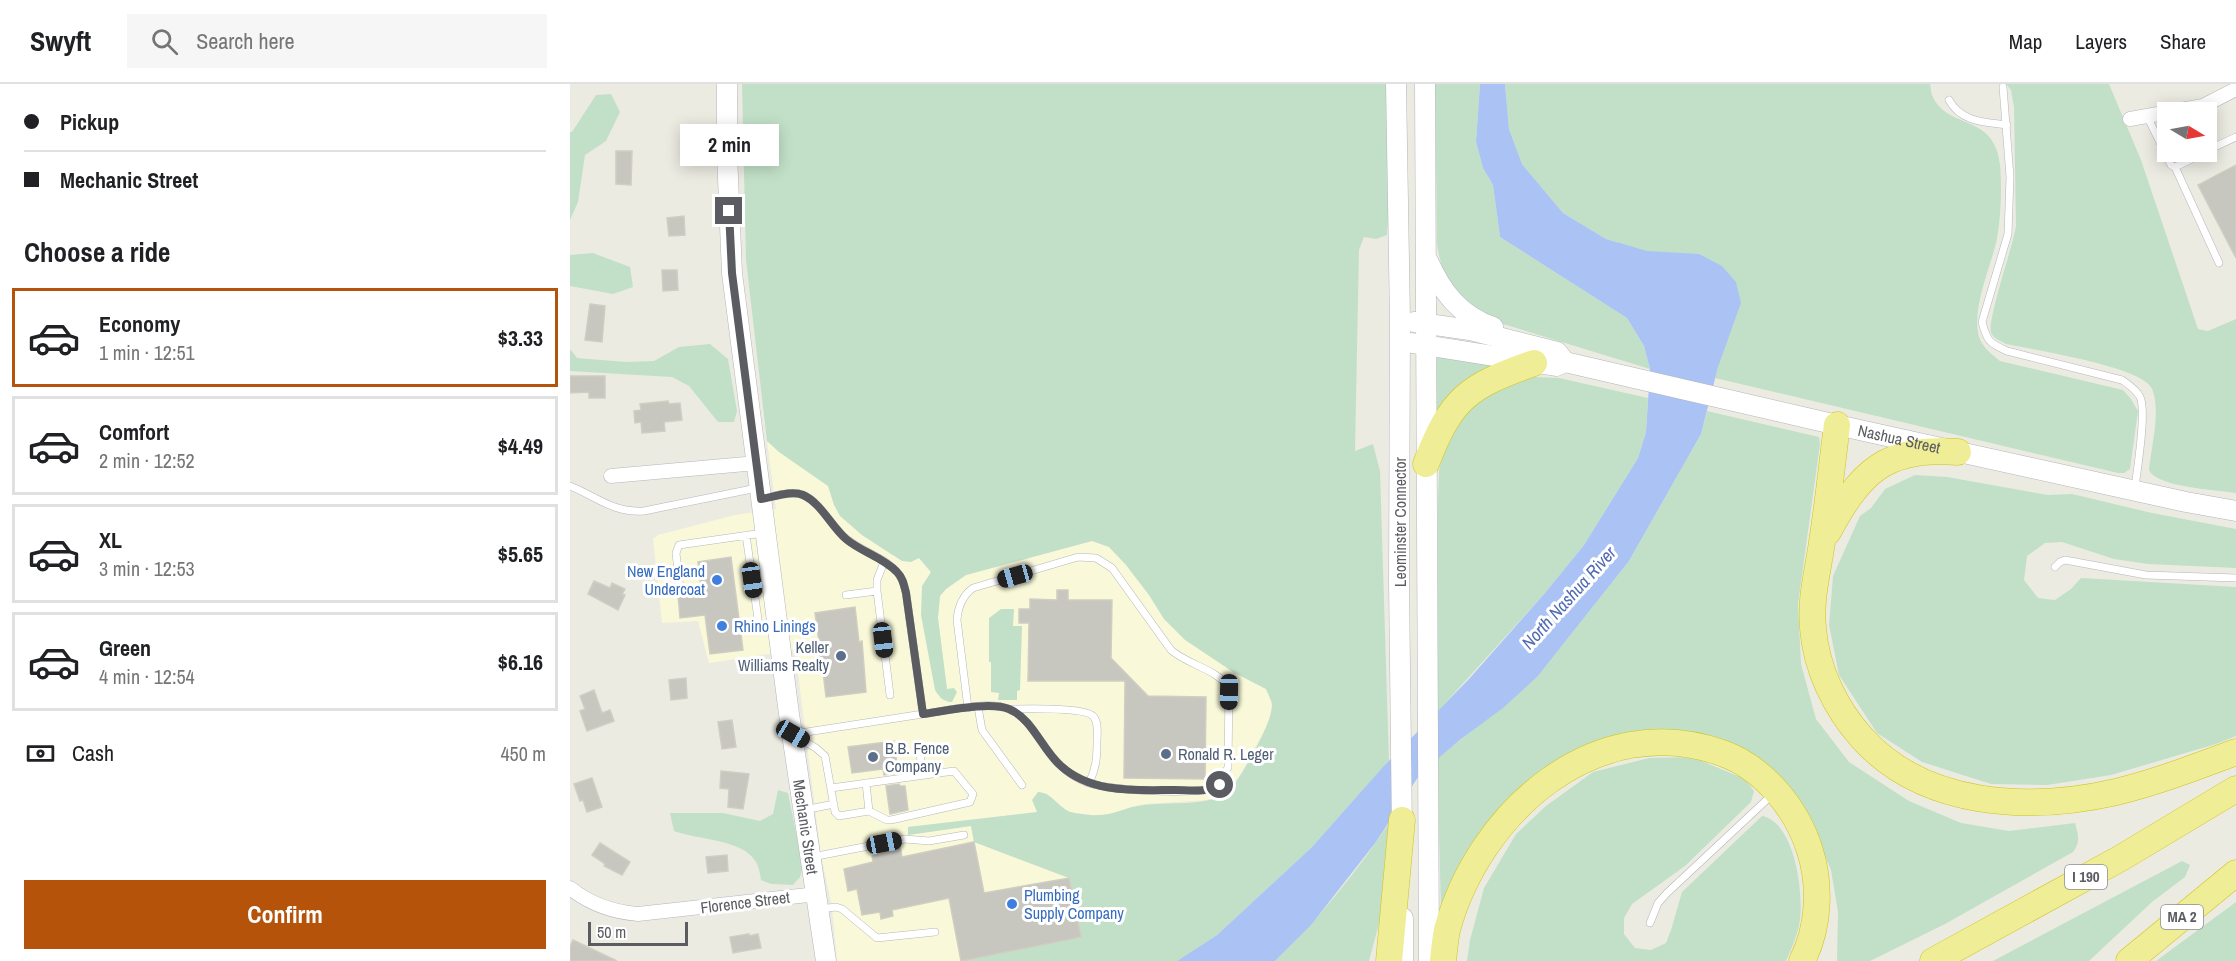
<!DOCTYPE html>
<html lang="en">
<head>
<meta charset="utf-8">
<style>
  body { margin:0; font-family:"Archivo Narrow",sans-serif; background:#f6f6f6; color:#202124; height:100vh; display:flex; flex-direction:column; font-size:22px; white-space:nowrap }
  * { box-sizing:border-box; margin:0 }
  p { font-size:20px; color:#757577 }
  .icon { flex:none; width:33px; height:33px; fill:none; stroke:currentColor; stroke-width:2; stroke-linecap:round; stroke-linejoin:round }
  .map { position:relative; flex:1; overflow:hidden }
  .panel { display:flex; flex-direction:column; background:#fff; width:570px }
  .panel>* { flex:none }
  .banner { display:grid; align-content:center; height:132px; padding:0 24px; background:#fff }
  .needle { width:39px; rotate:100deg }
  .buttons { position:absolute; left:1587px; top:18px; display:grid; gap:12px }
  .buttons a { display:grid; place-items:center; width:60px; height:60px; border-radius:0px; background:#fff; box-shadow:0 3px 15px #0003; font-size:30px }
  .scale { position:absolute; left:18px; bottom:15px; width:100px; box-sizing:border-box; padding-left:6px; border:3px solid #5b5c61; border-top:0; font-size:16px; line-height:21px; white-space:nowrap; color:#5b5c61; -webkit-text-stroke:4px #fff; paint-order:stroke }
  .end { position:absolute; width:27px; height:27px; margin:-14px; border:8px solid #5b5c61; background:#fff; box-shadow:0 0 0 3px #fff }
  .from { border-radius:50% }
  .bubble { position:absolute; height:42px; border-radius:0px; background:#fff; box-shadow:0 3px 15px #0003; font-size:20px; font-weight:700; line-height:42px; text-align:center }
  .car { position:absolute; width:18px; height:36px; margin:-18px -9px; border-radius:8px; box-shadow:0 0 4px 2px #0007; background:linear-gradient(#222 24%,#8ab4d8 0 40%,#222 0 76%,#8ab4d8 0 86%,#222 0) }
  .banner b { display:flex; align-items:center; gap:21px; height:57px; font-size:22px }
  .banner b+b { border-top:2px solid #e0e0e0 }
  .banner i { width:15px; height:15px; background:#202124 }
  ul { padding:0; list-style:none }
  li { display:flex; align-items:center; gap:18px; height:99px; margin:0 12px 9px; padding:0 12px; border:3px solid #e0e0e0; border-radius:0px }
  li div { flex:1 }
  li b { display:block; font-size:22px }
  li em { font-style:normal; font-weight:700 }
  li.selected { border-color:#b45309 }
  li>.icon { width:54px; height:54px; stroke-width:1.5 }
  h2 { padding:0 24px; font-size:27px; line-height:72px }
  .pay { display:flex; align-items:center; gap:15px; height:66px; padding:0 24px; font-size:22px }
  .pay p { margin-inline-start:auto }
  .action { display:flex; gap:12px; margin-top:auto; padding:12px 24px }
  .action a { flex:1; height:69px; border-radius:0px; background:#b45309; color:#fff; font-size:24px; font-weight:700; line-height:69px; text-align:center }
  header { display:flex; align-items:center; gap:36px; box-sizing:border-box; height:84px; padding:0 30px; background:#fff; border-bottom:2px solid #e0e0e0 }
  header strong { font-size:28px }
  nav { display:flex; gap:33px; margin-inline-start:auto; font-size:21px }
  .search { width:420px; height:54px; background:#f6f6f6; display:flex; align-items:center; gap:15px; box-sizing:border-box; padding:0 21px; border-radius:0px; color:#757577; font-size:22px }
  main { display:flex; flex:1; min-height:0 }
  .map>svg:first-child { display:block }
  .commercial { fill:#f9f9da }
  .green { fill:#c2e0c8 }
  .water { fill:#aac3f4 }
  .building { fill:#c7c6bf; stroke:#cfcec1; stroke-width:1.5 }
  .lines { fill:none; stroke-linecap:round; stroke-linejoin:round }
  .lane-casing { stroke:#b5b6bb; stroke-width:8 }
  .street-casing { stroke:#b5b6bb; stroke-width:15 }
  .secondary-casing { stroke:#b4b5bb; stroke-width:21 }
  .highway-casing { stroke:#d1c21c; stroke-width:27 }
  .lane { stroke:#fff; stroke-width:7 }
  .street { stroke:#fff; stroke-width:14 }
  .secondary { stroke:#fff; stroke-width:20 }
  .highway { stroke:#efed96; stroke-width:26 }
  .route { stroke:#5b5c61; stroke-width:8 }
  .shop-dot { fill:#3f7fe0; stroke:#fff; stroke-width:2 }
  .service-dot { fill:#5c6f8a; stroke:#fff; stroke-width:2 }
  .labels { text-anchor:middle; stroke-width:6; stroke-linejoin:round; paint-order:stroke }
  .shield { fill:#fff; stroke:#8c8d90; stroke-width:1.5 }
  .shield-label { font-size:15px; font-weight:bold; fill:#5b5c61 }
  .street-label { font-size:16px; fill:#5b5c61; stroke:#fff }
  .shop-label { font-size:16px; fill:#366cbe; stroke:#fff; text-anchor:start }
  .service-label { font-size:16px; fill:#4e5e75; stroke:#fff; text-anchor:start }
  .water-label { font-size:18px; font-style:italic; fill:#516ab3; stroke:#fff }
</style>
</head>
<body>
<header>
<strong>Swyft</strong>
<div class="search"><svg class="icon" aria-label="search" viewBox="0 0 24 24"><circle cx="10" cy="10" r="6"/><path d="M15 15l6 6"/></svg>Search here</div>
<nav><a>Map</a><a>Layers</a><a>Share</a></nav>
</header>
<main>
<section class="panel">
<div class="banner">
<b><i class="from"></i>Pickup</b>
<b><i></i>Mechanic Street</b>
</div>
<h2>Choose a ride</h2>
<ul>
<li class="selected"><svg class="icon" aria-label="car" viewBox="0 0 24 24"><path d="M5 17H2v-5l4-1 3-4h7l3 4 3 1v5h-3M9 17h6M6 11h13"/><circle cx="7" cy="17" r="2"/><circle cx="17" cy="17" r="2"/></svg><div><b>Economy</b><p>1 min · 12:51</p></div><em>$3.33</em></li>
<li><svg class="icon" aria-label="car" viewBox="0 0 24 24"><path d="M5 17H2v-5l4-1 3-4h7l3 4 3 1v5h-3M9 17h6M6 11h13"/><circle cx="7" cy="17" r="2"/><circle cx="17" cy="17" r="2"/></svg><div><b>Comfort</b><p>2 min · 12:52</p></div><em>$4.49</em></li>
<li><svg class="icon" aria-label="car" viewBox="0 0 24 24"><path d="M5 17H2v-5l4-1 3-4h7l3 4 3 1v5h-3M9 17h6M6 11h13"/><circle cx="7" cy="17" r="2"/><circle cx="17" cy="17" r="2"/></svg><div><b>XL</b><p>3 min · 12:53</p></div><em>$5.65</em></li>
<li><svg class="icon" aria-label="car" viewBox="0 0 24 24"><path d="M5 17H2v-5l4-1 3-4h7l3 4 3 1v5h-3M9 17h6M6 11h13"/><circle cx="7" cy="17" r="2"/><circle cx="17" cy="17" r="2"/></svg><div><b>Green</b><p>4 min · 12:54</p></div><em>$6.16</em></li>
</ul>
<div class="pay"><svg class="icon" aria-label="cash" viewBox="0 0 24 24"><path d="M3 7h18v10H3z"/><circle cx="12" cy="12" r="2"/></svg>Cash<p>450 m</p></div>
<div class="action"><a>Confirm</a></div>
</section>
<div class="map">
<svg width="1666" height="877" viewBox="0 0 1666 877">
  <rect width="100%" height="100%" fill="#ebebe2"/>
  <!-- commercial -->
  <path class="commercial" d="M 197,357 L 209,368 L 258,402 L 270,432 L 292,451 L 322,471 L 349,474 L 361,489 L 358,495 L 370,614 L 378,618 L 382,618 L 377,605 L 368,534 L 370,512 L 376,505 L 396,491 L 522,457 L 539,463 L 556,481 L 579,511 L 594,535 L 663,588 L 696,605 L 702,620 L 699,638 L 669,693 L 655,710 L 637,716 L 575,720 L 560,723 L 547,730 L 523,731 L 499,728 L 476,709 L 467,728 L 338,743 L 338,751 L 401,742 L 404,758 L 499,794 L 511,853 L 390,877 L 267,877 L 262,823 L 251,771 L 225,566 L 139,579 L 128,537 L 92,539 L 83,455 L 88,451 L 165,431 L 206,425 Z"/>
  <!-- green -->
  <path class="green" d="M 172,0 L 819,0 L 820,111 L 817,151 L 806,155 L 794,153 L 789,166 L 785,367 L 803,360 L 810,387 L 819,677 L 742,763 L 647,851 L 607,877 L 390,877 L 511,853 L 499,794 L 404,758 L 401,742 L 338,751 L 338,743 L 467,728 L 462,716 L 468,708 C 482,709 486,721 498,727 C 504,730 514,730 520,731 C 541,733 555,723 574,721 C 595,718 638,722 655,710 C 669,700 702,639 702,622 C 702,616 698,610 696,605 L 663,588 L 615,556 L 594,535 L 579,511 L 556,481 L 539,463 L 522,457 L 396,491 L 376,505 L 370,512 L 368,534 L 377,605 L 384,604 L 387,608 L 382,618 C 374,618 369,613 365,606 L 351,531 L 352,502 L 361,488 L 349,474 L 341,478 L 332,477 L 292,451 L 270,432 L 264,421 L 258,402 L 209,368 L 197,357 L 176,176 Z
    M 865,0 L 910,0 L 906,58 L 913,84 L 923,101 L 930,153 L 1057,234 L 1074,262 L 1080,285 L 920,236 C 886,216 873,199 867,160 Z
    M 935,0 L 1360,0 C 1361,4 1361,10 1363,13 C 1378,46 1425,29 1430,81 C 1432,104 1431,132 1427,155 C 1421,182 1403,221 1408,249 C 1410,261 1421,270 1430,277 L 1553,306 L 1561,315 L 1568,327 L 1560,385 L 1554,389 L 1548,389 L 1145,294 L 1148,283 L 1047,158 L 1036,155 L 993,129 L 952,80 L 939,45 Z
    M 1436,0 L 1539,0 L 1571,76 L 1628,245 L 1638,247 L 1666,235 L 1666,409 C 1647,406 1586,403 1579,386 C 1581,364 1592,323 1581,303 C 1568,282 1464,266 1436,260 C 1431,257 1424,255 1421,249 C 1417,236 1443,162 1446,142 L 1444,23 L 1441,6 Z
    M 41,10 L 50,28 L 36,57 L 15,71 L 8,118 L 0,136 L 0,48 L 2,48 L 26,11 Z
    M 23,169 L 60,183 L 63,203 L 43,210 L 0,202 L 0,171 Z
    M 140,260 L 158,275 L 167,327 L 164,338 L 148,338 L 119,302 L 102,293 L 0,287 L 0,265 L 7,274 L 56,278 L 84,277 L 109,263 Z
    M 871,272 L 934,280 L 866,331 L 866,275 Z
    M 964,293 L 989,294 L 1078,314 L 1076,348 L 1068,374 L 1014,461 L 975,509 L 868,627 L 868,415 L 869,387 L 875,361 L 906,315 L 932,299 Z
    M 1137,327 L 1249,353 L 1250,360 L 1228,520 L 1231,580 L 1246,635 L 1279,678 L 1339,717 L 1391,739 L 1439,747 L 1505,739 C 1508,750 1511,758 1503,768 L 1375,840 L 1300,877 L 1267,877 L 1268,828 L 1261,786 L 1242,743 L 1168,667 L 996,678 L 876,825 L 871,825 L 867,675 L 968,592 L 1059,477 L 1131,350 Z
    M 1345,391 L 1377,393 L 1478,411 L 1502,410 L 1582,429 L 1666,445 L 1666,484 L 1578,480 L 1544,475 L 1492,458 L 1475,459 L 1457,472 L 1454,496 L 1468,514 L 1485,516 L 1501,505 L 1511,494 L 1666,503 L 1666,652 L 1646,660 L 1541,691 L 1477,701 L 1421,700 L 1352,678 L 1307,649 L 1269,591 L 1259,541 L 1263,492 L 1290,432 L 1301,424 L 1315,405 Z
    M 431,525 L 444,525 L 443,542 L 452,542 L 450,606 L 447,607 L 447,616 L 428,616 L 429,609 L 421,608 L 421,578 L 419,578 L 419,534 Z
    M 1122,673 L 1175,695 L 1184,707 L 1181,718 L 1115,782 L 1062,820 L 1054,834 L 1054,850 L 1065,864 L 1081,866 L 1096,859 L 1101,846 L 1112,808 L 1192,732 C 1226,738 1235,815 1229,842 C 1226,854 1221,866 1216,877 L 897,877 L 900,856 L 914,804 L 946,750 L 976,722 L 1023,688 L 1079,674 Z
    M 208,706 L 218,709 L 233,783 L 230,793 L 223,801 L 201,800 L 191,796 C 190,790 189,783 186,778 C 173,755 128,756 104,747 L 100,729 L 153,729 L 190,737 L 203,730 Z
    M 821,736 L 811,832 L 799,877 L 705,877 C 748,835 788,787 821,736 Z
    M 1612,777 L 1620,781 L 1615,793 L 1582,818 L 1519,877 L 1423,877 Z
    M 1666,818 L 1666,877 L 1586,877 Z"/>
  <!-- water -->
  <path class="water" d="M 910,0 L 935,0 L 939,45 L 952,80 L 993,129 L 1036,155 L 1077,167 L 1129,170 L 1152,182 L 1166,198 L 1171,219 L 1148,283 L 1131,350 L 1059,477 L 968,592 L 933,624 L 891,655 L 850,690 L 806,758 L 741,841 L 705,877 L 607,877 L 647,851 L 742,763 L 813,683 L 899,595 L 975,509 L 1014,461 L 1068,374 L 1076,348 L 1080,285 L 1074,262 L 1057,234 L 930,153 L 923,101 L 913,84 L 906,58 Z"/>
  <!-- building -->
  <path class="building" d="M 46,67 L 62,67 L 61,101 L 46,100 Z
    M 1666,81 L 1666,174 L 1628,101 Z
    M 114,132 L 115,151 L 99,152 L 97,134 Z
    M 92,186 L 107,186 L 108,206 L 93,207 Z
    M 20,220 L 35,222 L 32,258 L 15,256 Z
    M 0,292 L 35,292 L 35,314 L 19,314 L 19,308 L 0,309 Z
    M 98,317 L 99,320 L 110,319 L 112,336 L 94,338 L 95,347 L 72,349 L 71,338 L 65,339 L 64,327 L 71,326 L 70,320 Z
    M 161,473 L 173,566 L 140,570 L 135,531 L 110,534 L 108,511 L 126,509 L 126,504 L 131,504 L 128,478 Z
    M 24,497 L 40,504 L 42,499 L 55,505 L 52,510 L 55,511 L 48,526 L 18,510 Z
    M 487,506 L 498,506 L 498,516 L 542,516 L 541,574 L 578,612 L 636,613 L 635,695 L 554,694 L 555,597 L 458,597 L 459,539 L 449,539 L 449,525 L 460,525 L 460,515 L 487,516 Z
    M 285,523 L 289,558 L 292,557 L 296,608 L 256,613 L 252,579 L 249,580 L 247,565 L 250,565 L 245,529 Z
    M 116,594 L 117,614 L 101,616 L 99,596 Z
    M 24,606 L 32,629 L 40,626 L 44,637 L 17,647 L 10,627 L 15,625 L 10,612 Z
    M 162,636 L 166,663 L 152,665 L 148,638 Z
    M 324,657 L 328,689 L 314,691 L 313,685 L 282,689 L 278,663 Z
    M 151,687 L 179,690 L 173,725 L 158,723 L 159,705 L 150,704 Z
    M 22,694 L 32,723 L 17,728 L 13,716 L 10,717 L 4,700 Z
    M 329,700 L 330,702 L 335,702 L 338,726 L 320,730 L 316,702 Z
    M 404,758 L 414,809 L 499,794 L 511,853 L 391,877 L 379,814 L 322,826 L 323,832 L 311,835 L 310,828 L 292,831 L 287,805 L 278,807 L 274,785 L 303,778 L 302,772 L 318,768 L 317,764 L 330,762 L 332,773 Z
    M 30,759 L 60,778 L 52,791 L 34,782 L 35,780 L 22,771 Z
    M 157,771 L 158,787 L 138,789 L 136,773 Z
    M 179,850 L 179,852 L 188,850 L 191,864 L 163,869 L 160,853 Z
    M 3,856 L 47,877 L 0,877 L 0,863 Z"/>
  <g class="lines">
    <!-- lane casing -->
    <g class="lane-casing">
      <path id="lane" d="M 1433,3 L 1440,93 L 1438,150 L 1412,238 C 1417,257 1419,259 1437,267 L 1552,296 C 1559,301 1566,305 1570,313 C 1577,327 1567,386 1565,404
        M 1379,16 C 1391,38 1414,38 1437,41
        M 1577,32 L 1601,81 L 1605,83 L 1636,68
        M 1636,67 L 1666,53
        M 1605,83 L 1649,179
        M 0,402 C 27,413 43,429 74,427 L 187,404
        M 194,414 C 205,412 220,407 231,410 C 249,416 260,440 273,452 C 289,467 313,472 327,488 C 333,494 334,502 336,509 L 353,630 L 224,650
        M 176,451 L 189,542 L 192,545 L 207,543
        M 314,478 L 307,496 L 307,507 L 320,611
        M 1485,483 L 1490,478 L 1495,476 L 1576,491 L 1666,494
        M 110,505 L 106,469 L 109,461 L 193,449
        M 276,511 L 307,507
        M 408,623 L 412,646 L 452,701
        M 440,625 C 455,625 514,623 523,632 C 529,638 527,650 527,658 C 527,674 526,685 519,699
        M 353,630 C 376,627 418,616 439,625 C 463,635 472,666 491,682 C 499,690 508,695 518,699 C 541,706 631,713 649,701 L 658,683 L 659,604 C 647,585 618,581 601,566 L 542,484 L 526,474 L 508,473 L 403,504 C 392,512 388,523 387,536 L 398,624
        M 225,652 L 246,664 L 255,672 L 265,728 L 269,732 L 299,727 L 317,736 L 321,736 L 400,718 L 403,710 L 384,687 L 261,704
        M 349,664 L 353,691
        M 296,699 L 299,727
        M 234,726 L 264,720
        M 242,773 L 335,755 L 359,757 L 394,751
        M 250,825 L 266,823 L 272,825 L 307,854 L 365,848
        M 1080,839 L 1088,819 L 1097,809 L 1203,710"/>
    </g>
    <!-- street casing -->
    <g class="street-casing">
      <path id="street" d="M 1560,35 L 1633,22 L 1666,5
        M 41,392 L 187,379
        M 0,804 C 20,820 43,828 68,830 L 247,810"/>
    </g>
    <!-- secondary casing -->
    <g class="secondary-casing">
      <g id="secondary">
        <path id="s1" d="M 157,0 L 157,70 L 162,189 L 219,630 L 256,877"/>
        <path d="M 826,0 L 830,236 L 829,498 L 832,750"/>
        <path d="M 855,0 L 859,877"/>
        <path d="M 858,177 C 872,208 890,232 923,243"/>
        <path id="s2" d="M 844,238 L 900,246 L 987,268 L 995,278 L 1267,341 L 1616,418 L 1666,427"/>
        <path d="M 842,259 L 986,282 L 995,278"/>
        <path d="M 833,834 L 833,877"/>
      </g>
    </g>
    <!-- highway casing -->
    <g class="highway-casing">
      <path id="highway" d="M 1267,341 C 1262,380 1258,420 1252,458 C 1248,487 1240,514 1243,544 C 1246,584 1265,624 1292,654 C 1354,723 1459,728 1546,708 C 1587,698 1626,683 1666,668
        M 856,380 C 881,314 898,302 964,279
        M 1258,448 C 1290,388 1316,362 1388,368
        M 819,877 L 832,736
        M 873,877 C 874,867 875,856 877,846 C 909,728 1026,624 1152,669 C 1194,684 1227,725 1240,767 C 1251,802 1249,844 1232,877
        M 1363,877 L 1551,774 L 1666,705
        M 1559,877 L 1666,789"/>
    </g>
    <!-- lane -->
    <use href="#lane" class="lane"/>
    <!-- street -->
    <use href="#street" class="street"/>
    <!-- secondary -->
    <use href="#secondary" class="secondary"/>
    <!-- highway -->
    <use href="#highway" class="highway"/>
  </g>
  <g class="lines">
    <!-- route -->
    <path class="route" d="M 159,127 L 162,189 L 191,415 C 204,413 221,406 233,411 C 251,419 261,442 276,455 C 291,468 313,473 327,488 C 333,494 334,501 336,509 L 353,630 C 375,627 420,617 439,625 C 463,635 472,666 491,682 C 522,710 566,706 605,706 C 619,706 637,709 650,701"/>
  </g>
  <!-- markers -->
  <g class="shop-dot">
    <circle cx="147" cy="496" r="6"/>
    <circle cx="152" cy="542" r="6"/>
    <circle cx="442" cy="820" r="6"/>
  </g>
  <g class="service-dot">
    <circle cx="271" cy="572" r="6"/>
    <circle cx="596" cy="670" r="6"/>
    <circle cx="303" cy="673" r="6"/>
  </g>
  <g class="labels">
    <!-- shield labels -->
    <g class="shield">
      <rect x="1495" y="781" width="42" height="24" rx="4.5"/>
      <rect x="1591" y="821" width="42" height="24" rx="4.5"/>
    </g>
    <g class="shield-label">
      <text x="1516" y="798">I 190</text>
      <text x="1612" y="838">MA 2</text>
    </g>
    <!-- street labels -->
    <g class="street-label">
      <text dy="6" stroke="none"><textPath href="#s2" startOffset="502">Nashua Street</textPath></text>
      <text transform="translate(830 438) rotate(-90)" y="6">Leominster Connector</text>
      <text dy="6" stroke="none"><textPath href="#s1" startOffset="748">Mechanic Street</textPath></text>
      <text transform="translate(175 818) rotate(-7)" y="6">Florence Street</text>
    </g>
    <!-- shop labels -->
    <g class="shop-label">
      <text x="135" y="493" text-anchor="end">New England<tspan x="135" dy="18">Undercoat</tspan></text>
      <text x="164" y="548">Rhino Linings</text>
      <text x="454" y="817">Plumbing<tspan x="454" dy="18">Supply Company</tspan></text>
    </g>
    <!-- service labels -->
    <g class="service-label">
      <text x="259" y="569" text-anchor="end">Keller<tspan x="259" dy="18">Williams Realty</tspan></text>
      <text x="315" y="670">B.B. Fence<tspan x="315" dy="18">Company</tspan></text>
      <text x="608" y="676">Ronald R. Leger</text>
    </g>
    <!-- water labels -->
    <g class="water-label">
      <text transform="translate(999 514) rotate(-48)" y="6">North Nashua River</text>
    </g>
  </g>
</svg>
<div class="buttons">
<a><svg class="needle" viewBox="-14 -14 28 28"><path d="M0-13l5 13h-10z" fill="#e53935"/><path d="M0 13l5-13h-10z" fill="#757577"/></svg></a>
</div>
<div class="scale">50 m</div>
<i class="end from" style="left:650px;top:701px"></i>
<i class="end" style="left:159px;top:127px"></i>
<div class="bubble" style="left:110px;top:40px;width:99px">2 min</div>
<i class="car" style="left:445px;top:492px;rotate:254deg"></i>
<i class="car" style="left:182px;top:496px;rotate:172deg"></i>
<i class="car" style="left:313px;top:556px;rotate:173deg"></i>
<i class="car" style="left:659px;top:608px;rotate:181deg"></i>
<i class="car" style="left:223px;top:650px;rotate:120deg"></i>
<i class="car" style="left:314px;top:759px;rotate:79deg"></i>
</div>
</main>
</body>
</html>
